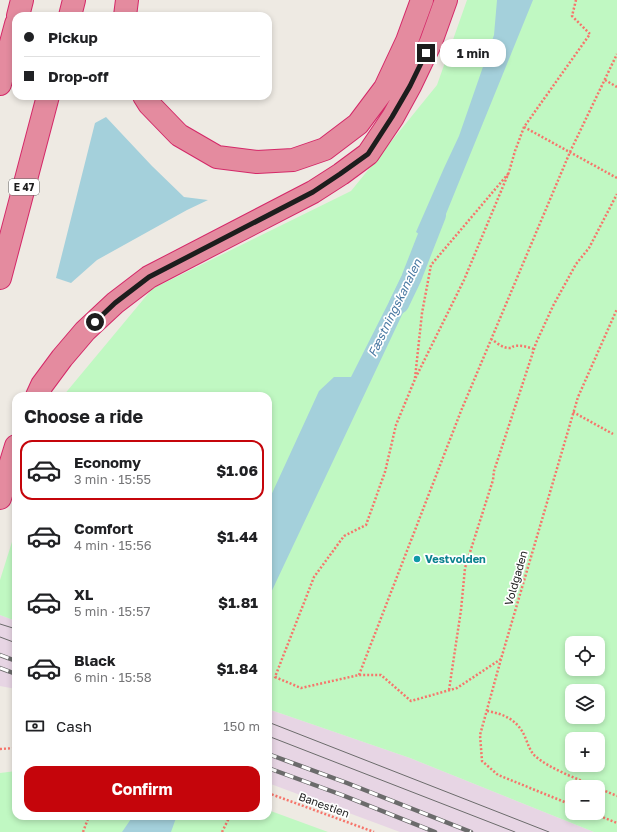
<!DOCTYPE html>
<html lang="en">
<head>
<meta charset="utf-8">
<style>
  body { margin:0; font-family:"Golos Text",sans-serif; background:#f6f6f6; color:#202124; height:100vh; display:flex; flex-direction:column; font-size:15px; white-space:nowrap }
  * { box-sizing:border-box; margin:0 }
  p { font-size:13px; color:#757577 }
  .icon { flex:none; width:22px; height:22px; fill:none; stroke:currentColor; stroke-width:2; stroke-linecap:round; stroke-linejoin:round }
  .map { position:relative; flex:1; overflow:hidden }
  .details { position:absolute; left:12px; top:392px; width:260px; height:428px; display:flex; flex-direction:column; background:#fff; border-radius:12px; box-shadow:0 2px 6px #0003 }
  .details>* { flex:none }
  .top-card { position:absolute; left:12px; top:12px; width:260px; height:88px; border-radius:12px; box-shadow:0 2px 6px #0003; display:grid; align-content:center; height:88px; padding:0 12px; background:#fff }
  .controls { position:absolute; left:565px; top:636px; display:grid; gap:8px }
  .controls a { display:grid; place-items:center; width:40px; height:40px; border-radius:8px; background:#fff; box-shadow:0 2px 6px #0003; font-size:20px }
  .end { position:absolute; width:18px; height:18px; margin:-9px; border:5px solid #1d1d1d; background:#fff; box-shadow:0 0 0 2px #fff }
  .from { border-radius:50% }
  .bubble { position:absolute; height:28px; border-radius:12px; background:#fff; box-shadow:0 2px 6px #0003; font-size:13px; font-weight:700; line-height:28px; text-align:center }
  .top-card b { display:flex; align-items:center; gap:14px; height:38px; font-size:15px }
  .top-card b+b { border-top:1px solid #e0e0e0 }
  .top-card i { width:10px; height:10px; background:#202124 }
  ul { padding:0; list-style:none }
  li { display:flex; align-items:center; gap:12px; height:60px; margin:0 8px 6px; padding:0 4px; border:2px solid transparent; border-radius:12px }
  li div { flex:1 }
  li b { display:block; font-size:15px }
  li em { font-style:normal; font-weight:700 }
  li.active { border-color:#c5050b }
  li>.icon { width:36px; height:36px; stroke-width:1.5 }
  h2 { padding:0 12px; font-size:18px; line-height:48px }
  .pay { display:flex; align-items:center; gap:10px; height:44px; padding:0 12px; font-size:15px }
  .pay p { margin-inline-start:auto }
  .button { display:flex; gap:8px; margin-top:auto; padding:8px 12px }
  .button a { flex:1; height:46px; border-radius:12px; background:#c5050b; color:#fff; font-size:16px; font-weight:700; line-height:46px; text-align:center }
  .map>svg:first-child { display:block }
  .industrial { fill:#e7d5e4 }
  .park { fill:#c0f8c2; fill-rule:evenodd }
  .water { fill:#a4d0db }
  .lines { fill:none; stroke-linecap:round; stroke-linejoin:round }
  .canal { stroke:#a4d0db; stroke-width:20 }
  .highway-casing { stroke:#d42868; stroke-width:24 }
  .path { stroke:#f6756b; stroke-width:2.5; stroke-dasharray:2 2; stroke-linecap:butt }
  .highway { stroke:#e48b9f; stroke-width:22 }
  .tram { stroke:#6b6b6b; stroke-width:1 }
  .rail-casing { stroke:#6b6b6b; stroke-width:4.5 }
  .rail { stroke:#fff; stroke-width:3; stroke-dasharray:9; stroke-linecap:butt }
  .route { stroke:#1d1d1d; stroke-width:5 }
  .culture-dot { fill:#0f9aa8; stroke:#fff; stroke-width:1.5 }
  .labels { text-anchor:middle; stroke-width:3.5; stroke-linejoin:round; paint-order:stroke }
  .shield { fill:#fff; stroke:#616161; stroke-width:1 }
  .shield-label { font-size:10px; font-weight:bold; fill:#1d1d1d }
  .culture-label { font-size:11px; font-weight:bold; fill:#0d838f; stroke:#fff; text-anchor:start }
  .street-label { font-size:11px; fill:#1d1d1d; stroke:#fff }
  .water-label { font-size:12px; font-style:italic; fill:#4979a2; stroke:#fff }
</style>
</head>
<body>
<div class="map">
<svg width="617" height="832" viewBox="0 0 617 832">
  <rect width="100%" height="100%" fill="#eeeae3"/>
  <!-- industrial -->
  <path class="industrial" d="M 0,615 L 16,621 L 16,689 L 0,686 Z
    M 268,709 L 410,758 L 594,832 L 400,832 L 268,783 Z"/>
  <!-- park -->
  <path class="park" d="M 467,0 L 617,0 L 617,832 L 594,832 L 410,758 L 268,709 L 268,396 L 63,396 L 152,289 L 351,191 L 437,85 ZM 572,643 L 598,643 L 598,669 L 572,669 ZM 572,691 L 598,691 L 598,717 L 572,717 ZM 572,739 L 598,739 L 598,765 L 572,765 ZM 572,787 L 598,787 L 598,813 L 572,813 Z
    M 16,529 L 16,621 L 0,615 L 0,580 Z
    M 16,771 L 16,816 L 268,816 L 268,810 L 328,832 L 0,832 L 0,773 Z"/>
  <!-- water -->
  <path class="water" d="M 497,0 L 533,0 L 435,241 L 427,240 L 416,232 L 444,168 L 459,136 L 494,35 Z
    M 106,117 L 152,166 L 184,197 L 208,200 L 187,210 L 97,260 L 71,283 L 56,278 L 95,123 Z
    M 406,277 L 411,279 L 417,283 L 268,599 L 268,502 L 319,391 L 334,377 L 351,377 L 400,280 Z
    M 133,816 L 172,816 L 176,818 L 171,832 L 122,832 Z"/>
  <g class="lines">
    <!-- canal -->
    <path class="canal" d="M 399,304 L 411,279 L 436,215"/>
    <!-- highway casing -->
    <g class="highway-casing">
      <path id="highway" d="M 18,16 L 22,0
        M 70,16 L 74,0
        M 125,16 L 127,0
        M 0,84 L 16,24
        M 144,96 L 149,104 L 179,135 L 217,157 L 257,162 L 293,160 L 325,149 L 358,124 L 385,88 L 407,41 L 422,0
        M 0,278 L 48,96
        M 37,396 L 42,385 L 62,358 L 85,331 L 115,303 L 149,277 L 313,192 L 341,174 L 368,154 L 393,117 L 410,86 L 431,42 L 446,0
        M 0,498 L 16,446"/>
    </g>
    <!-- path -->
    <path class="path" d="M 605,80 L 617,87
      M 524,127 L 617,178
      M 491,339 C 496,342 502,348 509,348 C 513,348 511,347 515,346 C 521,345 528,347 534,349
      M 415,378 L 422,313 L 431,265 L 508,174
      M 573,412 L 613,434
      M 501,659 L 457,688 L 411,701 L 381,675 L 359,675 L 301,688 L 275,677 L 314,577 L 344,536 L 366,525 L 385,472 L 396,425 L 415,379 L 464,280 L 509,172 L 515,151 L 524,127 L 590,34 L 572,16 L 576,0
      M 359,675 L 461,411 L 570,152 L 617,54
      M 449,690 L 461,610 L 465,568 L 493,480 L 494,471 L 536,343 L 553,306 L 576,264 L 589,248 L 617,194
      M 487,711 C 504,714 518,720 525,737 C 528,744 530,751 535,756 C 550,769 578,779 596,787
      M 0,749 L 16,748
      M 598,788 L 617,796
      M 268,793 L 374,832
      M 572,805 L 498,775 L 482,761 L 480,735 L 501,659 L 578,397 L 617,309
      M 592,813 L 617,823
      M 83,832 L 89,816
      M 222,832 L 230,816"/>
    <!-- highway -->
    <use href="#highway" class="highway"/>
    <!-- tram -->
    <path class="tram" d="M 0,624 L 16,629
      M 0,637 L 16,643
      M 268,722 L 549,832
      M 268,736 L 515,832"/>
    <!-- rail casing -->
    <g class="rail-casing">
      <path id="rail" d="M 0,655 L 16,661
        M 0,668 L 16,674
        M 268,754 L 347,783 L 471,832
        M 268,768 L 342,795 L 435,832"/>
    </g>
    <!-- rail -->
    <use href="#rail" class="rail"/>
  </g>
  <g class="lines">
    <!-- route -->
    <path class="route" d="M 95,322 L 115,303 L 149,277 L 313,192 L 340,174 L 368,154 L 392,117 L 410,86 L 426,53"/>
  </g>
  <!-- markers -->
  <circle class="culture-dot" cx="417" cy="559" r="4"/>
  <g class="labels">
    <!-- shield labels -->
    <rect class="shield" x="9" y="179" width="30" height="16" rx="3"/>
    <g class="shield-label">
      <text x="24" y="191">E 47</text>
    </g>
    <!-- culture labels -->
    <g class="culture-label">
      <text x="425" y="563">Vestvolden</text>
    </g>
    <!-- street labels -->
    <g class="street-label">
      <text transform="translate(516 578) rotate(-74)" y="4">Voldgaden</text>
      <text transform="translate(324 805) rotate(20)" y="4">Banestien</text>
    </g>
    <!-- water labels -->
    <g class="water-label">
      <text transform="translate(395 308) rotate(-64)" y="4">Fæstningskanalen</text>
    </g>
  </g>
</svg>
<div class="controls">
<a><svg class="icon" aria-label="locate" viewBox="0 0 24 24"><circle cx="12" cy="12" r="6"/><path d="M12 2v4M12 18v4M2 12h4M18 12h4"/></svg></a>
<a><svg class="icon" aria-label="layers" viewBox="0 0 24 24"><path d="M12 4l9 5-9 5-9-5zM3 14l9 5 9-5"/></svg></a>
<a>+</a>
<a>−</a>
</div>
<i class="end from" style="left:95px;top:322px"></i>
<i class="end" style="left:426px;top:53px"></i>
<div class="bubble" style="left:440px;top:39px;width:66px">1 min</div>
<div class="top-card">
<b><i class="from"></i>Pickup</b>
<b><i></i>Drop-off</b>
</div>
<section class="details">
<h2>Choose a ride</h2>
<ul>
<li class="active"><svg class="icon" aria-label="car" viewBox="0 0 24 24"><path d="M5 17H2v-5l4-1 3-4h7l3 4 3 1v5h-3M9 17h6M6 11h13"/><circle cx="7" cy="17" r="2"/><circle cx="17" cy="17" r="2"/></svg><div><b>Economy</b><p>3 min · 15:55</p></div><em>$1.06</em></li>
<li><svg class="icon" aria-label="car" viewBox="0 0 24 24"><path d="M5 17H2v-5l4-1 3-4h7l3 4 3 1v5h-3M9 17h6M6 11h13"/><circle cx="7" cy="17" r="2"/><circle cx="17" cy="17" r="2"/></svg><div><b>Comfort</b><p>4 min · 15:56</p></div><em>$1.44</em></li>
<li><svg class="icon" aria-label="car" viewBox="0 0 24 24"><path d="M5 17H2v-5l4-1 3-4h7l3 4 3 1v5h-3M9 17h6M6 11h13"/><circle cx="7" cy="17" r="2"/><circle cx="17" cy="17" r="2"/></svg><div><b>XL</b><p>5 min · 15:57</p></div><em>$1.81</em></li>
<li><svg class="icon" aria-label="car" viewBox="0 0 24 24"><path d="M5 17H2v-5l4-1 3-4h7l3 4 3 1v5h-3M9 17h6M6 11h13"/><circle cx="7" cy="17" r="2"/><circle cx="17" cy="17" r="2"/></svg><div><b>Black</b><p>6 min · 15:58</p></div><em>$1.84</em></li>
</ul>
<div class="pay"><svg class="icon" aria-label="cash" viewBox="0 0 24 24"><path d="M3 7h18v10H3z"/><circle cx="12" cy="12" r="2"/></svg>Cash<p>150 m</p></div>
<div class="button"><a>Confirm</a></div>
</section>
</div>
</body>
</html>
